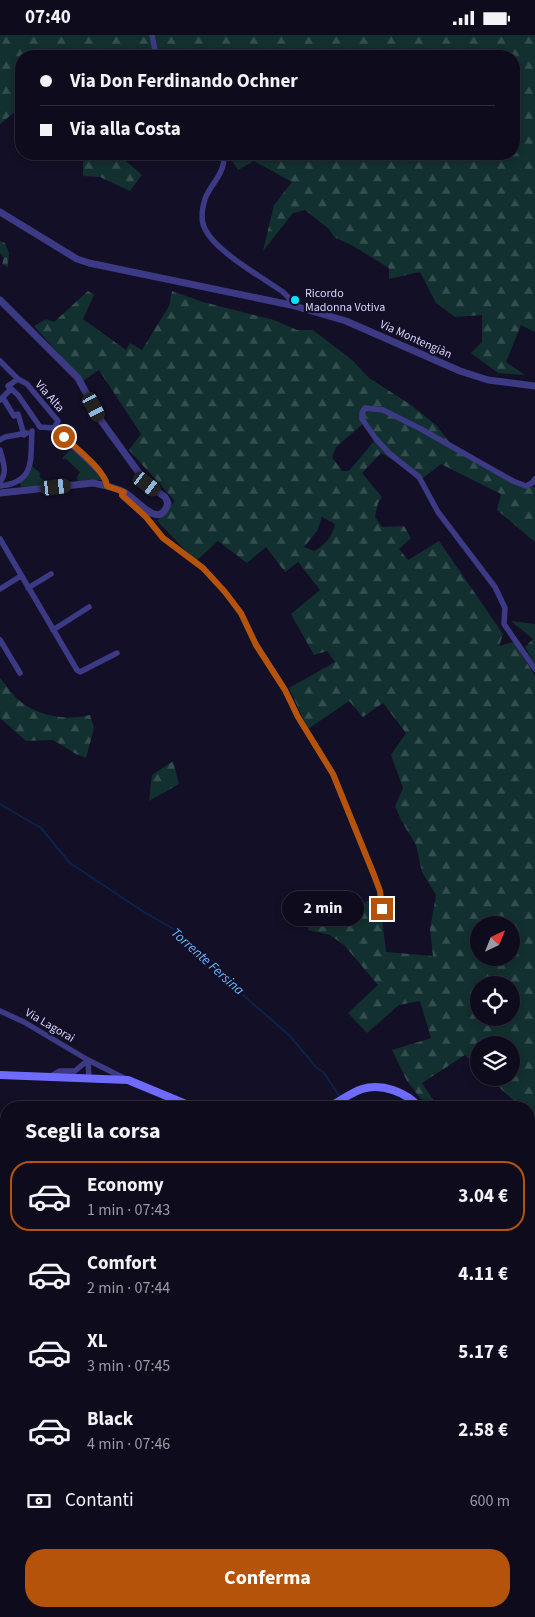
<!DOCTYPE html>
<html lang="it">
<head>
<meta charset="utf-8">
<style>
  body { margin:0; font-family:"Source Sans 3",sans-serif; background:#1c1929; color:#f1f3f6; height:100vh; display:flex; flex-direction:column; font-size:19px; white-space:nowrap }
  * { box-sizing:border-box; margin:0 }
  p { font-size:16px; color:#9b9ba3 }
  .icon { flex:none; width:28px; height:28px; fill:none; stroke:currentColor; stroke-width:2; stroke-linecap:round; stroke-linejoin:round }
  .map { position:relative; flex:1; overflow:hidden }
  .details { position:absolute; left:0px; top:1066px; width:535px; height:516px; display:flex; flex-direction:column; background:#0e0b1c; border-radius:20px 20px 0 0; box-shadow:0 2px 8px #0003,0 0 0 1px #2e2b3b }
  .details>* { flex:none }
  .guide { position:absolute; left:15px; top:15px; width:505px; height:110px; border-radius:20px; box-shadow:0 2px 8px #0003,0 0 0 1px #2e2b3b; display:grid; align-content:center; height:110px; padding:0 25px; background:#0e0b1c }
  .needle { width:32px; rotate:43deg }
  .fabs { position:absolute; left:470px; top:881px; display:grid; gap:10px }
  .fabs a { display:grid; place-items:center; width:50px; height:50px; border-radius:50%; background:#0e0b1c; box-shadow:0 2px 8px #0003,0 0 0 1px #2e2b3b; font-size:25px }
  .end { position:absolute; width:22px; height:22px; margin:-11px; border:6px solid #b45309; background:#fff; box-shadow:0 0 0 2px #fff }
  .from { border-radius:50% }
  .bubble { position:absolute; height:35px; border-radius:18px; background:#0e0b1c; box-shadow:0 2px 8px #0003,0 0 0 1px #2e2b3b; font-size:16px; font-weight:700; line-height:35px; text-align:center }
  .car { position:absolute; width:15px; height:30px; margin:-15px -8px; border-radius:6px; box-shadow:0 0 4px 1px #0007; background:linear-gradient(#222 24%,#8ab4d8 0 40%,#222 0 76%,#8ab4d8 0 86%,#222 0) }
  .guide b { display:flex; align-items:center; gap:18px; height:48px; font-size:19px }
  .guide b+b { border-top:1px solid #2e2b3b }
  .guide i { width:12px; height:12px; background:#f1f3f6 }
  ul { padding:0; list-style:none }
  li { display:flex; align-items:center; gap:15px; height:70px; margin:0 10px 8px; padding:0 15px; border:2px solid transparent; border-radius:20px }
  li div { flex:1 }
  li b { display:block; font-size:19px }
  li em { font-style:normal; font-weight:700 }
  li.active { border-color:#b45309 }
  li>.icon { width:45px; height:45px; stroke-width:1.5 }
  h2 { padding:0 25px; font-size:22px; line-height:60px }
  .pay { display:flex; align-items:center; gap:12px; height:55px; padding:0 25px; font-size:19px }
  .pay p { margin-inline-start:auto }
  .button { display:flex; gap:10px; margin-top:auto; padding:10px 25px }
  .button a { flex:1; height:58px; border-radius:20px; background:#b45309; color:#fff; font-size:20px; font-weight:700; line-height:58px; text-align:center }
  .status { display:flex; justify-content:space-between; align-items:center; height:35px; padding:0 25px; background:#0e0b1c; direction:ltr }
  .status svg { height:14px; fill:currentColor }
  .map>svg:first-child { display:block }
  .green { fill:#12302f }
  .forest { fill:url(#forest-firs); fill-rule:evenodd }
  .cemetery { fill:url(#cemetery-stones) }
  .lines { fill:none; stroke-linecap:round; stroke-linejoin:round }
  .stream { stroke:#0c2248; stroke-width:2 }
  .secondary-tunnel { stroke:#312d47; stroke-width:8; stroke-dasharray:8 4; stroke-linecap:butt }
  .minor { stroke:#3d3a85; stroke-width:5.5 }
  .tertiary { stroke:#3d3a85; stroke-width:7 }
  .secondary { stroke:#6f6bff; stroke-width:8 }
  .route { stroke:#b45309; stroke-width:6 }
  .poi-dot { fill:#00e5ff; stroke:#130f26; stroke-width:2 }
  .labels { text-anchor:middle; stroke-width:4.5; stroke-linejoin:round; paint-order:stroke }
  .poi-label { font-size:12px; fill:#d9d4ff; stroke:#130f26; text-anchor:start }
  .street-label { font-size:12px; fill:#d9d4ff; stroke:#130f26 }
  .water-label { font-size:14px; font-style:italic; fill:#62b6ff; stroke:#130f26 }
</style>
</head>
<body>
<div class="status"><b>07:40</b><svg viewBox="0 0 49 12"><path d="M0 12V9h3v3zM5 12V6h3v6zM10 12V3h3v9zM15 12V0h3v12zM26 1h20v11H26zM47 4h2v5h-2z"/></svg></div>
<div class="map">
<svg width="535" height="1582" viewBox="0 0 535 1582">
  <defs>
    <pattern id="forest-firs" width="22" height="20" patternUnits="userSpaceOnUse" patternTransform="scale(1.25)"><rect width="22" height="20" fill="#12302f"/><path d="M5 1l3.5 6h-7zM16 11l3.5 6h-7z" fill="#344d4e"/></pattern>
    <pattern id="cemetery-stones" width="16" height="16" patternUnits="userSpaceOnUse" patternTransform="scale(1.25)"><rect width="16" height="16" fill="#12302f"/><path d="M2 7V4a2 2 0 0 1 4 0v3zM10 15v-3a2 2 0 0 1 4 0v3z" fill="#344d4e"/></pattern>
  </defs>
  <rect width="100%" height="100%" fill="#130f26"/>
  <!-- green -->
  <path class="green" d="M 72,413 L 105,445 L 78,446 L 77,441 L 80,437 L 65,423 L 64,425 L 62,423 Z
    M 31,430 L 41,439 L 39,441 L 49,450 L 21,452 L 20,447 Z"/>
  <!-- forest -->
  <path class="forest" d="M 0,0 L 535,0 L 535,297 L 521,290 L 506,327 L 525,340 L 498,338 L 471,318 L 482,307 L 482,280 L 455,282 L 436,268 L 420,237 L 389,244 L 389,233 L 353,211 L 334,202 L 329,194 L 305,175 L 293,178 L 263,216 L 274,170 L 292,147 L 254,126 L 238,135 L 228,119 L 514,119 L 514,21 L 21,21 L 21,72 L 0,89 Z
    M 83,119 L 118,119 L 142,140 L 130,156 L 100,142 L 83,141 Z
    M 88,256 L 94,260 L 83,284 L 126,315 L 130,308 L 142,315 L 169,271 L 172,256 L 203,267 L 274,285 L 297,295 L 313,295 L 352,325 L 369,343 L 411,370 L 436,390 L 453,412 L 488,430 L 505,445 L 532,451 L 535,453 L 535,507 L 497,475 L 501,459 L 441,429 L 423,443 L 381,418 L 362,438 L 382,462 L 378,468 L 375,482 L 382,492 L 404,491 L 411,503 L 399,514 L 408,525 L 439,506 L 503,599 L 499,611 L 514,607 L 535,641 L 535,1306 L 529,1305 L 529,1072 L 514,1072 L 513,1065 L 489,1043 L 511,1042 L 511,1010 L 479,1010 L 479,1034 L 465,1020 L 422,1048 L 438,1072 L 427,1072 L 407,1046 L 392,1015 L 431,1003 L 420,966 L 399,970 L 367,998 L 348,978 L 378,950 L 344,910 L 330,900 L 308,895 L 313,869 L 335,870 L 348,879 L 360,870 L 375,862 L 380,867 L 386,917 L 433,921 L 430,894 L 436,860 L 422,837 L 416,810 L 401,785 L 395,771 L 403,753 L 391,720 L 406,698 L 383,668 L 363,682 L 349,666 L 308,694 L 289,653 L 335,627 L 327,616 L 314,620 L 291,579 L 320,555 L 298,527 L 285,537 L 266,512 L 247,528 L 218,506 L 196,526 L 157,486 L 175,466 L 129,415 L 141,399 L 99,335 L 83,346 L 34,291 L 46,284 L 54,287 ZM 364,388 L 375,405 L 349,436 L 342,436 L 332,422 L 336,412 ZM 322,482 L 335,489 C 332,502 325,510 314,516 L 304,512 L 317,496 ZM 479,890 L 511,890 L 511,922 L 479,922 ZM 479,950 L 511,950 L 511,982 L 479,982 Z
    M 511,586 L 535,589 L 535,629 L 525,612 L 533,604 Z
    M 0,643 C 6,650 13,661 21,667 C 39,681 67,686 90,680 L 94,693 L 86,723 L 76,719 L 53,705 L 26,706 L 0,683 Z
    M 173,726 L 179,749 L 149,766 L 152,740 Z
    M 6,1163 L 6,1576 L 529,1576 L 529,1379 L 535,1378 L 535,1582 L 0,1582 L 0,1164 Z"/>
  <!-- cemetery -->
  <path class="cemetery" d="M 0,206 L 5,208 L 9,218 L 8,232 L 2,229 L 4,223 L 0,218 Z"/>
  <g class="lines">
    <!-- stream -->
    <path class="stream" d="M 0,769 L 41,793 L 70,828 L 144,877 L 177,896 L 212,926 L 244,961 L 290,1001 L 315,1031 L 324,1038 L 340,1062
      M 342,1066 L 346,1072
      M 529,1354 L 535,1349
      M 529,1365 L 535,1366"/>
    <!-- secondary-tunnel -->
    <path class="secondary-tunnel" d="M 529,1191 L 535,1192"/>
    <!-- minor -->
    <path class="minor" d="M 152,0 L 156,21
      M 224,119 C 224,122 224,127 223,130 C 221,142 209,152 205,164 C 202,174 200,185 205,194 C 216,217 262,242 283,257 L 289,263 L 291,270
      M 0,326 L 18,344
      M 8,351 L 18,344 L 27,349 L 58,386 L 54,393
      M 8,351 L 18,360 L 40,392
      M 3,363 L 14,381 L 18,379 L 24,400
      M 0,365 L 11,354
      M 40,392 L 54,393 L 101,438 L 106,445 L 107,451
      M 0,405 L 5,402 L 27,398
      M 0,415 C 3,427 8,437 0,447
      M 535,444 L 532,448 L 526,451 L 513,446 L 421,394 L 383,375 L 365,373 L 362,378 L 362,384 L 376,404 L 390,419 L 419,442 L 438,477 L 495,552 L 505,573 L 504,589 L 535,634
      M 0,451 C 36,447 30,425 32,396
      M 124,457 L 122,461 L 146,482 L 163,503 L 203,533 L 225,557 L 241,579 L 256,609 L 285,655 L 298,682 L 333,739 L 374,840 L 380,856 L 382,874
      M 0,504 L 77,635 L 80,637 L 117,618
      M 28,553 L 51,539
      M 0,554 L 21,541
      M 53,595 L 89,572
      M 0,605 L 20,638
      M 0,976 L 24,987 L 88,1025 L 126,1044
      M 88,1025 L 89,1043
      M 51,1041 L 60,1036 L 75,1036 L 88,1025
      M 0,1300 L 6,1295
      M 0,1465 L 6,1462"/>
    <!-- tertiary -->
    <path class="tertiary" d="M 0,177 L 77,224 L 89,228 L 291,270 L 346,286 L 460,336 L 488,345 L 535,351
      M 0,265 L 78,343 L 102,387 L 147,449 L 165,462 L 168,468 C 166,475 162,482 154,479 C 144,476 133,462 124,457 C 115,452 103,450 93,448 L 0,458"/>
    <!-- secondary -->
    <path class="secondary" d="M 0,1040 L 128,1045 L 193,1072
      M 328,1072 C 339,1067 350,1058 362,1054 C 382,1048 406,1057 419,1072"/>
  </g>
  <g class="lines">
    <!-- route -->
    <path class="route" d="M 64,402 C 76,413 105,435 107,451 L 124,457 L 122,460 L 146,482 L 163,503 L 203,533 L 225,557 L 241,578 L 256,610 L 285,655 L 298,682 L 333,739 L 374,840 L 380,856 L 382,874"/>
  </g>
  <!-- markers -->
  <circle class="poi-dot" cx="295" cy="265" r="5"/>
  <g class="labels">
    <!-- poi labels -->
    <g class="poi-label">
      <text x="305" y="262">Ricordo<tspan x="305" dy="14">Madonna Votiva</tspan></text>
    </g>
    <!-- street labels -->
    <g class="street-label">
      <text transform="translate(416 304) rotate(24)" y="4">Via Montengiàn</text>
      <text transform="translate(50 361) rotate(49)" y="4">Via Alta</text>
      <text transform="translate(50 990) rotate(30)" y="4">Via Lagorai</text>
    </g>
    <!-- water labels -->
    <g class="water-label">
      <text transform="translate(208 926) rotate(42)" y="5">Torrente Fersina</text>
    </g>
  </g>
</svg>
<div class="fabs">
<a><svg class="needle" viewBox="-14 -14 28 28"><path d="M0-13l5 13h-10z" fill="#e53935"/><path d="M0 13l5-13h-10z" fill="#9b9ba3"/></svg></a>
<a><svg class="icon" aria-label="locate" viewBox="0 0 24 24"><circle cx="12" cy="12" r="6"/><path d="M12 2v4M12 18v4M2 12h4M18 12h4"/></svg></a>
<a><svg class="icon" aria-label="layers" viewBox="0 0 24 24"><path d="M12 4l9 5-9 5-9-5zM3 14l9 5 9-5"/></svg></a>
</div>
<i class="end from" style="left:64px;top:402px"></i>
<i class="end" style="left:382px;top:874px"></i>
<div class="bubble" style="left:282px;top:856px;width:82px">2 min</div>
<i class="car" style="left:94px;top:372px;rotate:152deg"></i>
<i class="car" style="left:147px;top:449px;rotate:127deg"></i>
<i class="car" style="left:56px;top:452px;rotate:83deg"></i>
<div class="guide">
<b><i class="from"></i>Via Don Ferdinando Ochner</b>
<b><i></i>Via alla Costa</b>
</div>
<section class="details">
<h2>Scegli la corsa</h2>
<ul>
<li class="active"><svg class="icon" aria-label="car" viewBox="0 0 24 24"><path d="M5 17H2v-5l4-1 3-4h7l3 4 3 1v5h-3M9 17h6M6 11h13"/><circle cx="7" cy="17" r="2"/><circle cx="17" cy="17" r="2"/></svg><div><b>Economy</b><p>1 min · 07:43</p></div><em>3.04 €</em></li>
<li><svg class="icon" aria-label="car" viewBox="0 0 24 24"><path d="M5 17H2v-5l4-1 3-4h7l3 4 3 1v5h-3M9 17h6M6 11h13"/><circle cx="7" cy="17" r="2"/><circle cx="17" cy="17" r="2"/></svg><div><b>Comfort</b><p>2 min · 07:44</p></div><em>4.11 €</em></li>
<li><svg class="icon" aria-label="car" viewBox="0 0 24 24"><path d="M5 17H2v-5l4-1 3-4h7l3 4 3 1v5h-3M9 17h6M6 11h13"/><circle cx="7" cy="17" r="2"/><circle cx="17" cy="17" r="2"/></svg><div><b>XL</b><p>3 min · 07:45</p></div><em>5.17 €</em></li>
<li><svg class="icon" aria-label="car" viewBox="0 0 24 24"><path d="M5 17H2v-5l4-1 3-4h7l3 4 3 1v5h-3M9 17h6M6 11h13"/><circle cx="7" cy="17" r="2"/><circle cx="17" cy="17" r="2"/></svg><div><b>Black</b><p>4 min · 07:46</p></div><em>2.58 €</em></li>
</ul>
<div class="pay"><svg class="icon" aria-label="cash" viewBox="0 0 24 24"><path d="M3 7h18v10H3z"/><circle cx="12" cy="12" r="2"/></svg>Contanti<p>600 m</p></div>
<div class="button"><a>Conferma</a></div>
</section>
</div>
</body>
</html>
